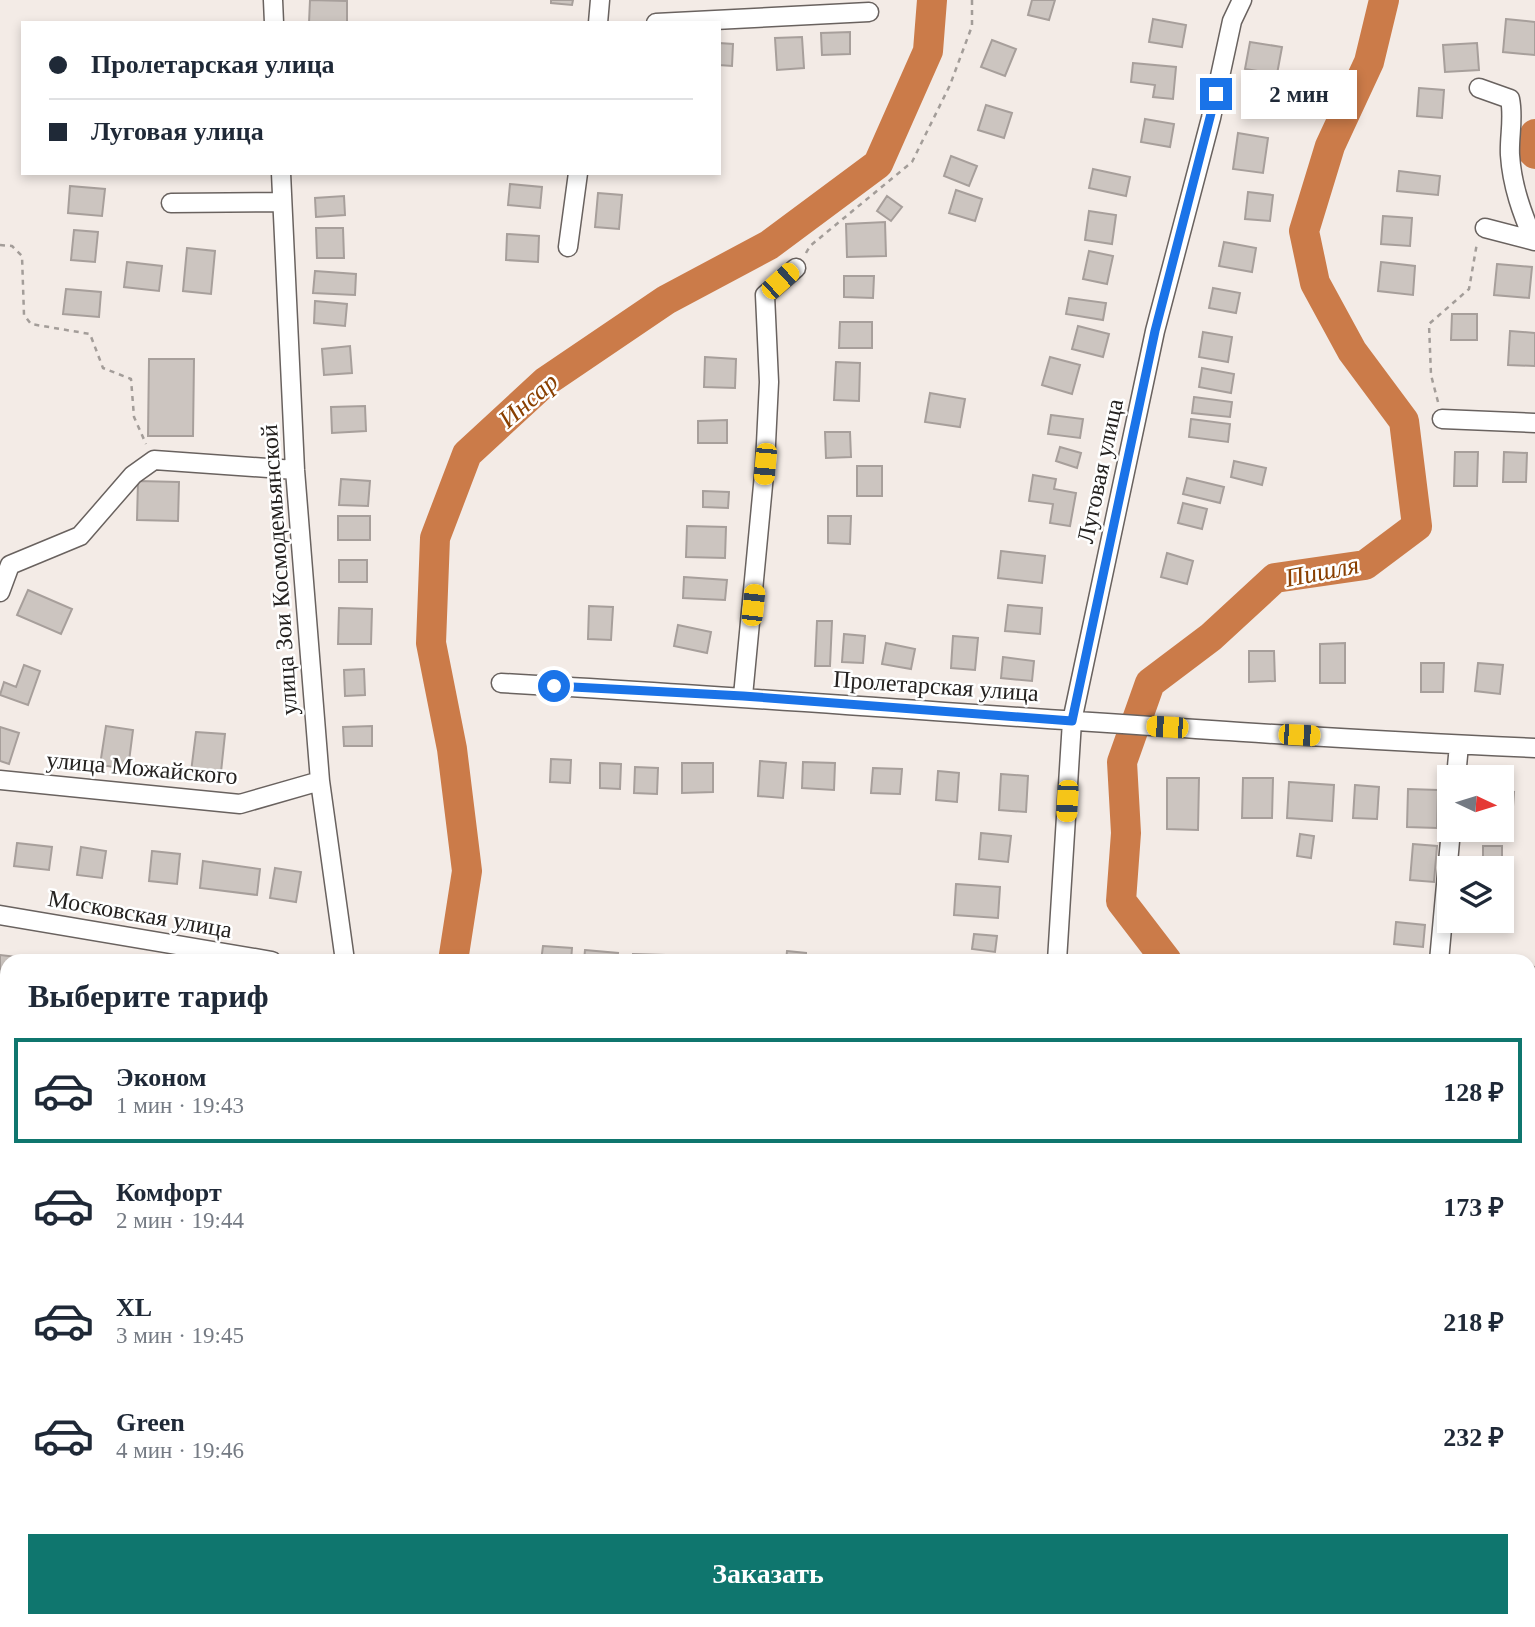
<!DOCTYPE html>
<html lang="ru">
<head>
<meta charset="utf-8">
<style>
  body { margin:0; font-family:Georgia,serif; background:#f2f2f3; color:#1f2937; height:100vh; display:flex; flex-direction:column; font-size:26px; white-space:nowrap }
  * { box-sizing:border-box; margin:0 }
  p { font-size:23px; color:#747a83 }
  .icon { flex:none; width:38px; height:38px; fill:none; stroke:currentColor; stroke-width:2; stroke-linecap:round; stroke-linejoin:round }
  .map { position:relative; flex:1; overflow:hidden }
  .drawer { position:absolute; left:0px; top:954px; width:1536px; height:674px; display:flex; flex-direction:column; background:#fff; border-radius:21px 21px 0 0; box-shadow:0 4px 10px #0003 }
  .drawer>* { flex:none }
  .banner { position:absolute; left:21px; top:21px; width:700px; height:154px; border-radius:0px; box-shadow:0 4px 10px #0003; display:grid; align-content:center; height:154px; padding:0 28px; background:#fff }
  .needle { width:46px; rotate:94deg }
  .controls { position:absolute; left:1437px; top:765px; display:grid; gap:14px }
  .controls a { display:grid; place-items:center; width:77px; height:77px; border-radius:0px; background:#fff; box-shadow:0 4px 10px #0003; font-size:35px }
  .end { position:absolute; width:32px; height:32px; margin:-16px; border:9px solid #1a73e8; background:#fff; box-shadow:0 0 0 4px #fff }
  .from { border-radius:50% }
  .bubble { position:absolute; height:49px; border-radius:0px; background:#fff; box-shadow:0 4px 10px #0003; font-size:23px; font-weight:600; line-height:49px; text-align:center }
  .car { position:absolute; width:21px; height:42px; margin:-21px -10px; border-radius:9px; box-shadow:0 0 5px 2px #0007; background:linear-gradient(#f5c518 24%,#345 0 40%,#f5c518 0 76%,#345 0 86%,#f5c518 0) }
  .banner b { display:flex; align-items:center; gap:24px; height:66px; font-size:26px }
  .banner b+b { border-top:2px solid #e0e1e3 }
  .banner i { width:18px; height:18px; background:#1f2937 }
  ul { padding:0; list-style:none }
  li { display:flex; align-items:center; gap:21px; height:105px; margin:0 14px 10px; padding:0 14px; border:4px solid transparent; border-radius:0px }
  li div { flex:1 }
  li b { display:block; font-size:26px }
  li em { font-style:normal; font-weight:600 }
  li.active { border-color:#0f766e }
  li>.icon { width:63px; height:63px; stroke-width:1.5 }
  h2 { padding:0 28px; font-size:32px; line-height:84px }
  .primary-button { display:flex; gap:14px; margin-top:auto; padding:14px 28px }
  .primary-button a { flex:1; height:80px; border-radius:0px; background:#0f766e; color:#fff; font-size:28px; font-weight:600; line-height:80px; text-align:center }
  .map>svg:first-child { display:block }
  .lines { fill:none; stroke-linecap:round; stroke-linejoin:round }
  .river { stroke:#cb7b49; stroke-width:30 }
  .building { fill:#ccc5c0; stroke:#a79f9b; stroke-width:2 }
  .minor-casing { stroke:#69625f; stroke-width:21 }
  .path { stroke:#a39d99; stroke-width:2.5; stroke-dasharray:5 5; stroke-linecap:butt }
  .minor { stroke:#fff; stroke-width:18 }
  .route { stroke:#1a73e8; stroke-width:9 }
  .labels { text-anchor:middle; stroke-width:5; stroke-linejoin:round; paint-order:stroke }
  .street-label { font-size:24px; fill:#252220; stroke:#fff }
  .water-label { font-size:26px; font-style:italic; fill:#893f00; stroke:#fff }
</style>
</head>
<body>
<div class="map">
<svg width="1535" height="1627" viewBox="0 0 1535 1627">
  <rect width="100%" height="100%" fill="#f3ebe6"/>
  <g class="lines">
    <!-- river -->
    <path class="river" d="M 1535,134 L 1531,150 L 1535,154
      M 453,961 L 467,871 L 452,749 L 431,643 L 435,538 L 467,454 L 545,382 L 666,300 L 769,245 L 878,164 L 928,51 L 932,0
      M 1167,961 L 1121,901 L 1126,833 L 1122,762 L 1150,683 L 1211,637 L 1275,578 L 1365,565 L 1417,526 L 1404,421 L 1352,351 L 1315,283 L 1304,231 L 1330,146 L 1369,62 L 1384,0
      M 1439,1620 L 1442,1627"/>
  </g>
  <!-- building -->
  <path class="building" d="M 310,0 L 347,1 L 347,23 L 309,23 Z
    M 551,0 L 573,0 L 572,5 L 551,3 Z
    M 1032,0 L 1055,0 L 1049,20 L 1028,15 Z
    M 1153,19 L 1186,25 L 1182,47 L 1149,42 Z
    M 1506,19 L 1535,22 L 1535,55 L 1503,52 Z
    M 850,32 L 850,54 L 822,55 L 821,33 Z
    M 802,37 L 804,68 L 777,70 L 775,38 Z
    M 992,40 L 1016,49 L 1005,76 L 981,67 Z
    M 1250,42 L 1282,47 L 1277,74 L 1245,69 Z
    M 719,43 L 733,44 L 732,66 L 719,65 Z
    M 1477,43 L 1479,70 L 1445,72 L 1443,45 Z
    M 1133,63 L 1176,67 L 1173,99 L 1153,97 L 1155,85 L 1131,82 Z
    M 1271,85 L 1294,91 L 1290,109 L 1267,104 Z
    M 1419,88 L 1444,90 L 1442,118 L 1417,116 Z
    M 986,105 L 1012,113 L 1004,138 L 978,130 Z
    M 1145,119 L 1174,124 L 1170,147 L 1141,142 Z
    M 1238,133 L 1268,138 L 1263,173 L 1233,169 Z
    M 951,156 L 977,166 L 969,186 L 944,176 Z
    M 1093,169 L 1130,177 L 1126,196 L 1089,188 Z
    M 1399,171 L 1440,176 L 1438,195 L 1397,191 Z
    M 510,184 L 542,187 L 540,208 L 508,205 Z
    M 70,186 L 105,189 L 102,216 L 68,213 Z
    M 956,190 L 982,199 L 975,221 L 949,213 Z
    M 1248,192 L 1273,195 L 1270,221 L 1245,219 Z
    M 598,193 L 622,195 L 619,229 L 595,227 Z
    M 344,196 L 345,215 L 316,217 L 315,198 Z
    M 887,196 L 902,207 L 891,221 L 877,211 Z
    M 1089,211 L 1116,215 L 1112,244 L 1085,240 Z
    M 1383,216 L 1412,218 L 1410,246 L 1381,244 Z
    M 885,222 L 886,256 L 847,257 L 846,224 Z
    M 316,228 L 343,228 L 344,258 L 317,258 Z
    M 74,230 L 98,232 L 95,262 L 71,260 Z
    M 507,234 L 539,236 L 538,262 L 506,260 Z
    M 1224,242 L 1256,248 L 1252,272 L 1219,266 Z
    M 187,248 L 215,251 L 211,294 L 183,291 Z
    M 1089,251 L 1113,256 L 1107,284 L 1083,279 Z
    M 127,262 L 162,266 L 159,291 L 124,287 Z
    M 1381,262 L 1415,266 L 1413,295 L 1378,291 Z
    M 1497,264 L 1532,267 L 1529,298 L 1494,295 Z
    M 315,271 L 356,274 L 355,295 L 313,293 Z
    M 844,276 L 874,276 L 873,298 L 844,297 Z
    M 1213,288 L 1240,293 L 1236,313 L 1209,308 Z
    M 66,289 L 101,292 L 99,317 L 63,314 Z
    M 1069,298 L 1106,303 L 1103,320 L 1066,314 Z
    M 315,301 L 347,304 L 345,326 L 314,323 Z
    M 1452,314 L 1477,314 L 1477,340 L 1451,340 Z
    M 840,322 L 872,322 L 872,348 L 839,348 Z
    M 1078,326 L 1109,334 L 1103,357 L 1072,349 Z
    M 1510,331 L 1535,333 L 1535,366 L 1508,365 Z
    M 1203,332 L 1232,337 L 1228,362 L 1199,357 Z
    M 350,346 L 352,373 L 324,375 L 322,349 Z
    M 705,357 L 736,359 L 735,388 L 704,387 Z
    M 1050,357 L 1080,365 L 1072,394 L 1042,385 Z
    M 149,359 L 194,359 L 193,436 L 148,436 Z
    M 836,362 L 860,363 L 859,401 L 834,400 Z
    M 1202,368 L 1234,374 L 1231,393 L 1199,387 Z
    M 930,393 L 965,399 L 960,427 L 925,422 Z
    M 1194,397 L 1232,402 L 1230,417 L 1192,413 Z
    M 365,406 L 366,431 L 332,433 L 331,407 Z
    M 1051,415 L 1083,419 L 1080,438 L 1048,434 Z
    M 1191,419 L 1230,424 L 1228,442 L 1189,437 Z
    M 727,420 L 727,443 L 698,443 L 698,421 Z
    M 825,432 L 850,432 L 851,457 L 826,458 Z
    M 1060,447 L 1081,453 L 1077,468 L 1056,461 Z
    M 1455,452 L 1478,452 L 1477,486 L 1454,486 Z
    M 1504,452 L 1527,453 L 1526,482 L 1503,482 Z
    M 1234,461 L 1266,468 L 1262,485 L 1231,477 Z
    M 857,466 L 882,466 L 882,496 L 857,496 Z
    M 1033,475 L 1056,479 L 1054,489 L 1076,493 L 1070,526 L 1050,523 L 1053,504 L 1029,501 Z
    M 1187,478 L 1224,487 L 1220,503 L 1183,494 Z
    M 341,479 L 370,481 L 368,506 L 339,505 Z
    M 138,481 L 179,482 L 178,521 L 137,520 Z
    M 703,491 L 729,492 L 728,508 L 703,507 Z
    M 1183,503 L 1207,509 L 1202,529 L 1178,523 Z
    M 338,516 L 370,516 L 370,540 L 338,540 Z
    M 828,516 L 851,516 L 850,544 L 828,543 Z
    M 687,526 L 726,527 L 725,558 L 686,557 Z
    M 1001,551 L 1045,556 L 1042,583 L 998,578 Z
    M 1167,553 L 1193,561 L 1187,584 L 1161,577 Z
    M 339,560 L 367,560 L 367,582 L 339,582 Z
    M 684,577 L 727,580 L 725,600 L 683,598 Z
    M 28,590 L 72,609 L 61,634 L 17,615 Z
    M 1008,605 L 1042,608 L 1040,634 L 1005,631 Z
    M 589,606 L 613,607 L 611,640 L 588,639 Z
    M 339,608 L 372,609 L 371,644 L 338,644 Z
    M 817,621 L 832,621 L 830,666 L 815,666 Z
    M 678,625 L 711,632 L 707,653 L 674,646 Z
    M 844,634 L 865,636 L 863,663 L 842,662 Z
    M 953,636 L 978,638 L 975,670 L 951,668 Z
    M 886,643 L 915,649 L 911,669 L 882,664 Z
    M 1345,643 L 1345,683 L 1320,683 L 1320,644 Z
    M 1249,651 L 1274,651 L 1275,681 L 1249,682 Z
    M 1003,657 L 1034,661 L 1032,681 L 1001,678 Z
    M 1421,663 L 1444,663 L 1443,692 L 1421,692 Z
    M 1478,663 L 1503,665 L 1500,694 L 1475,691 Z
    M 24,665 L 40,671 L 28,705 L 0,695 L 4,682 L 16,687 Z
    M 364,669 L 365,695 L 345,696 L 344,670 Z
    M 106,726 L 133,730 L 128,769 L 100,765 Z
    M 372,726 L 372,746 L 344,746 L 343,727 Z
    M 0,727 L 19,733 L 9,764 L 0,761 Z
    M 196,732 L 225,734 L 221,772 L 191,772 Z
    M 551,759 L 571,760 L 570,783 L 550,782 Z
    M 760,761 L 786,763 L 783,798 L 758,796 Z
    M 803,762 L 835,763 L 834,790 L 802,788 Z
    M 600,763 L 621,764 L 620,789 L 600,788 Z
    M 682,763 L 713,763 L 713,792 L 682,793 Z
    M 635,767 L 658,768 L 657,794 L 634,793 Z
    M 873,768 L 902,769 L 900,794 L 871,793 Z
    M 938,771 L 959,773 L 957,802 L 936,800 Z
    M 1001,774 L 1028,776 L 1026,812 L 999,810 Z
    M 1167,778 L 1199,778 L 1198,830 L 1167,829 Z
    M 1243,778 L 1273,778 L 1272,818 L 1242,818 Z
    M 1289,782 L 1334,785 L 1332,821 L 1287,818 Z
    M 1355,785 L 1379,787 L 1377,819 L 1353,818 Z
    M 1408,789 L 1438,790 L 1437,828 L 1407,827 Z
    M 1502,791 L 1514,792 L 1512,821 L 1502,821 Z
    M 981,833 L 1011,836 L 1008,862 L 979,859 Z
    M 1300,834 L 1314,836 L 1311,858 L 1297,856 Z
    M 17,843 L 52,847 L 49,870 L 14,866 Z
    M 1413,844 L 1437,846 L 1434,882 L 1410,880 Z
    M 1483,846 L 1502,846 L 1502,873 L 1502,868 L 1483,868 Z
    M 81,847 L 106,851 L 102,878 L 77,875 Z
    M 152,851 L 180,854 L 177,884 L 149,881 Z
    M 203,861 L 260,869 L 257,895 L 200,888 Z
    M 275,868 L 301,872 L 296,902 L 270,898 Z
    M 956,884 L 1000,887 L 998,918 L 954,915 Z
    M 1396,922 L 1425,925 L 1423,947 L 1394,944 Z
    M 974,934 L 997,936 L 995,952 L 972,949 Z
    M 543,946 L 572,948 L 571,961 L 541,961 Z
    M 585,950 L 618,953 L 617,961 L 584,961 Z
    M 787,951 L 806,953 L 806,961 L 786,961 Z
    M 633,954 L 665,955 L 665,961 L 633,961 Z
    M 0,955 L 26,958 L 25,961 L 7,961 L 7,992 L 0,991 Z
    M 688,957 L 717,959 L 716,961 L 688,961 Z
    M 1395,957 L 1416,957 L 1416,961 L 1395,961 Z
    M 1530,966 L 1535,967 L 1535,1009 L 1530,1008 Z
    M 1530,1124 L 1535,1124 L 1535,1150 L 1530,1149 Z
    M 1535,1388 L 1535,1416 L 1530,1417 L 1530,1389 Z
    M 0,1515 L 7,1517 L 4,1541 L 0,1540 Z
    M 1535,1540 L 1535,1572 L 1530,1578 L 1530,1546 Z
    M 0,1598 L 7,1600 L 7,1620 L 20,1620 L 18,1627 L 0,1627 Z
    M 40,1620 L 66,1620 L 65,1627 L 38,1627 Z
    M 87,1620 L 102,1620 L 120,1626 L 85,1627 Z
    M 844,1620 L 852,1620 L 854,1627 L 822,1627 Z
    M 942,1620 L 979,1620 L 980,1627 L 943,1627 Z
    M 1037,1620 L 1073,1620 L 1073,1622 L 1038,1627 Z"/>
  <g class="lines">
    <!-- minor casing -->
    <g class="minor-casing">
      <path id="minor" d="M 273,0 L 274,23
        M 598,23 L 600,0
        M 656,23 L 869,12
        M 1479,88 L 1510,99 C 1514,118 1509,137 1510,155 C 1512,186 1522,213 1534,241
        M 281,173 L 295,470 L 320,781 L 345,961
        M 171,203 L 282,202
        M 1485,228 L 1535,241
        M 568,247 L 578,173
        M 1442,419 L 1535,423
        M 0,592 L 10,565 L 80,536 L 133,475 L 154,460 L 295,470
        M 501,683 C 846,702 1190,733 1535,748
        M 743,696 L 765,464 L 769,382 L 765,295 L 796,268
        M 1456,777 L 1459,745
        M 0,780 L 240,804 L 320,781
        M 0,915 L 272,961
        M 1057,961 L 1072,721 L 1155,331 L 1211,118 L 1232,21 L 1242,0
        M 1439,961 L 1451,830
        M 1530,1069 L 1535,1070
        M 0,1212 L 7,1213
        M 0,1344 L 7,1345
        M 1530,1362 L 1535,1362
        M 0,1578 L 7,1580
        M 175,1620 L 202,1627
        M 772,1620 L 775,1627
        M 998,1620 L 999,1627
        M 1284,1620 L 1285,1627"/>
    </g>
    <!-- path -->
    <path class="path" d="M 0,245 L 12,246 L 22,256 L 24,315 L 31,324 L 90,334 L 103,368 L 131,379 L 134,417 L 146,444
      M 806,253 L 810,246 L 912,162 L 950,85 L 972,26 L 972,0
      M 1438,402 L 1431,375 L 1429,324 L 1469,289 L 1477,243"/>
    <!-- minor -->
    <use href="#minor" class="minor"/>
  </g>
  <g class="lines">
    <!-- route -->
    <path class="route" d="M 554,686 L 743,696 L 1072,721 L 1155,331 L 1216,94"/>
  </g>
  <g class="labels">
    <!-- street labels -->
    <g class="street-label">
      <text transform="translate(1100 471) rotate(-78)" y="8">Луговая улица</text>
      <text transform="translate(279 570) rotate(-94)" y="8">улица Зои Космодемьянской</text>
      <text transform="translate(936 686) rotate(4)" y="8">Пролетарская улица</text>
      <text transform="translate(142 768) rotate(5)" y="8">улица Можайского</text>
      <text transform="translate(140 914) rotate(10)" y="8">Московская улица</text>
    </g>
    <!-- water labels -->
    <g class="water-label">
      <text transform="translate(528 400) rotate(-41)" y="9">Инсар</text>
      <text transform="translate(1322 571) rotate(-11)" y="9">Пишля</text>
    </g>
  </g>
</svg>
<div class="controls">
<a><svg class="needle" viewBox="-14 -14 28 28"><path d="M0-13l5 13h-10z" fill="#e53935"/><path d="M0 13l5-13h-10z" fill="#747a83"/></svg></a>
<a><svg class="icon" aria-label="layers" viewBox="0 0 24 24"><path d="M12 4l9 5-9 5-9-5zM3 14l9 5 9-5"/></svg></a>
</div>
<i class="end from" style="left:554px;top:686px"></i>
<i class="end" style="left:1216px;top:94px"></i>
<div class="bubble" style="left:1241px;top:70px;width:116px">2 мин</div>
<i class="car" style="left:780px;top:281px;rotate:48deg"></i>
<i class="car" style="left:765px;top:464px;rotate:185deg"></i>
<i class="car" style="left:753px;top:605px;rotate:6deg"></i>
<i class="car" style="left:1167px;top:727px;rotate:274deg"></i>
<i class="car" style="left:1299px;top:735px;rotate:93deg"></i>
<i class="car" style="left:1067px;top:801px;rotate:183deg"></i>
<div class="banner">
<b><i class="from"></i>Пролетарская улица</b>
<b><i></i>Луговая улица</b>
</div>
<section class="drawer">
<h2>Выберите тариф</h2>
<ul>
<li class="active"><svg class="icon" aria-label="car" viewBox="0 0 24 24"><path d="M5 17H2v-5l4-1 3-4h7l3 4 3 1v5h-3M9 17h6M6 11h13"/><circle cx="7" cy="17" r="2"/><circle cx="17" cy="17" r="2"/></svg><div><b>Эконом</b><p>1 мин · 19:43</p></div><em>128 ₽</em></li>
<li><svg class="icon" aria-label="car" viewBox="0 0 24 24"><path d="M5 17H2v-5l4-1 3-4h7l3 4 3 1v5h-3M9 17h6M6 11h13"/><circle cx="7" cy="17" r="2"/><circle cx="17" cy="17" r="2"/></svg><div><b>Комфорт</b><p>2 мин · 19:44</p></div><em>173 ₽</em></li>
<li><svg class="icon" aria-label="car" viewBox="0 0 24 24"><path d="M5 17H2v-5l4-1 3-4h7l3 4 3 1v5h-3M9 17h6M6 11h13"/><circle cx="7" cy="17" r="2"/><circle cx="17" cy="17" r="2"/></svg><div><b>XL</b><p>3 мин · 19:45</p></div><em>218 ₽</em></li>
<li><svg class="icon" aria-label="car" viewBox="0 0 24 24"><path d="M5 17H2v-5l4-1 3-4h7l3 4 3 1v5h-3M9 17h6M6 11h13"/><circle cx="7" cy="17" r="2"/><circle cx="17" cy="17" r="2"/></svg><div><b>Green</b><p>4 мин · 19:46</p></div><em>232 ₽</em></li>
</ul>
<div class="primary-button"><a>Заказать</a></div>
</section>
</div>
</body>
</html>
